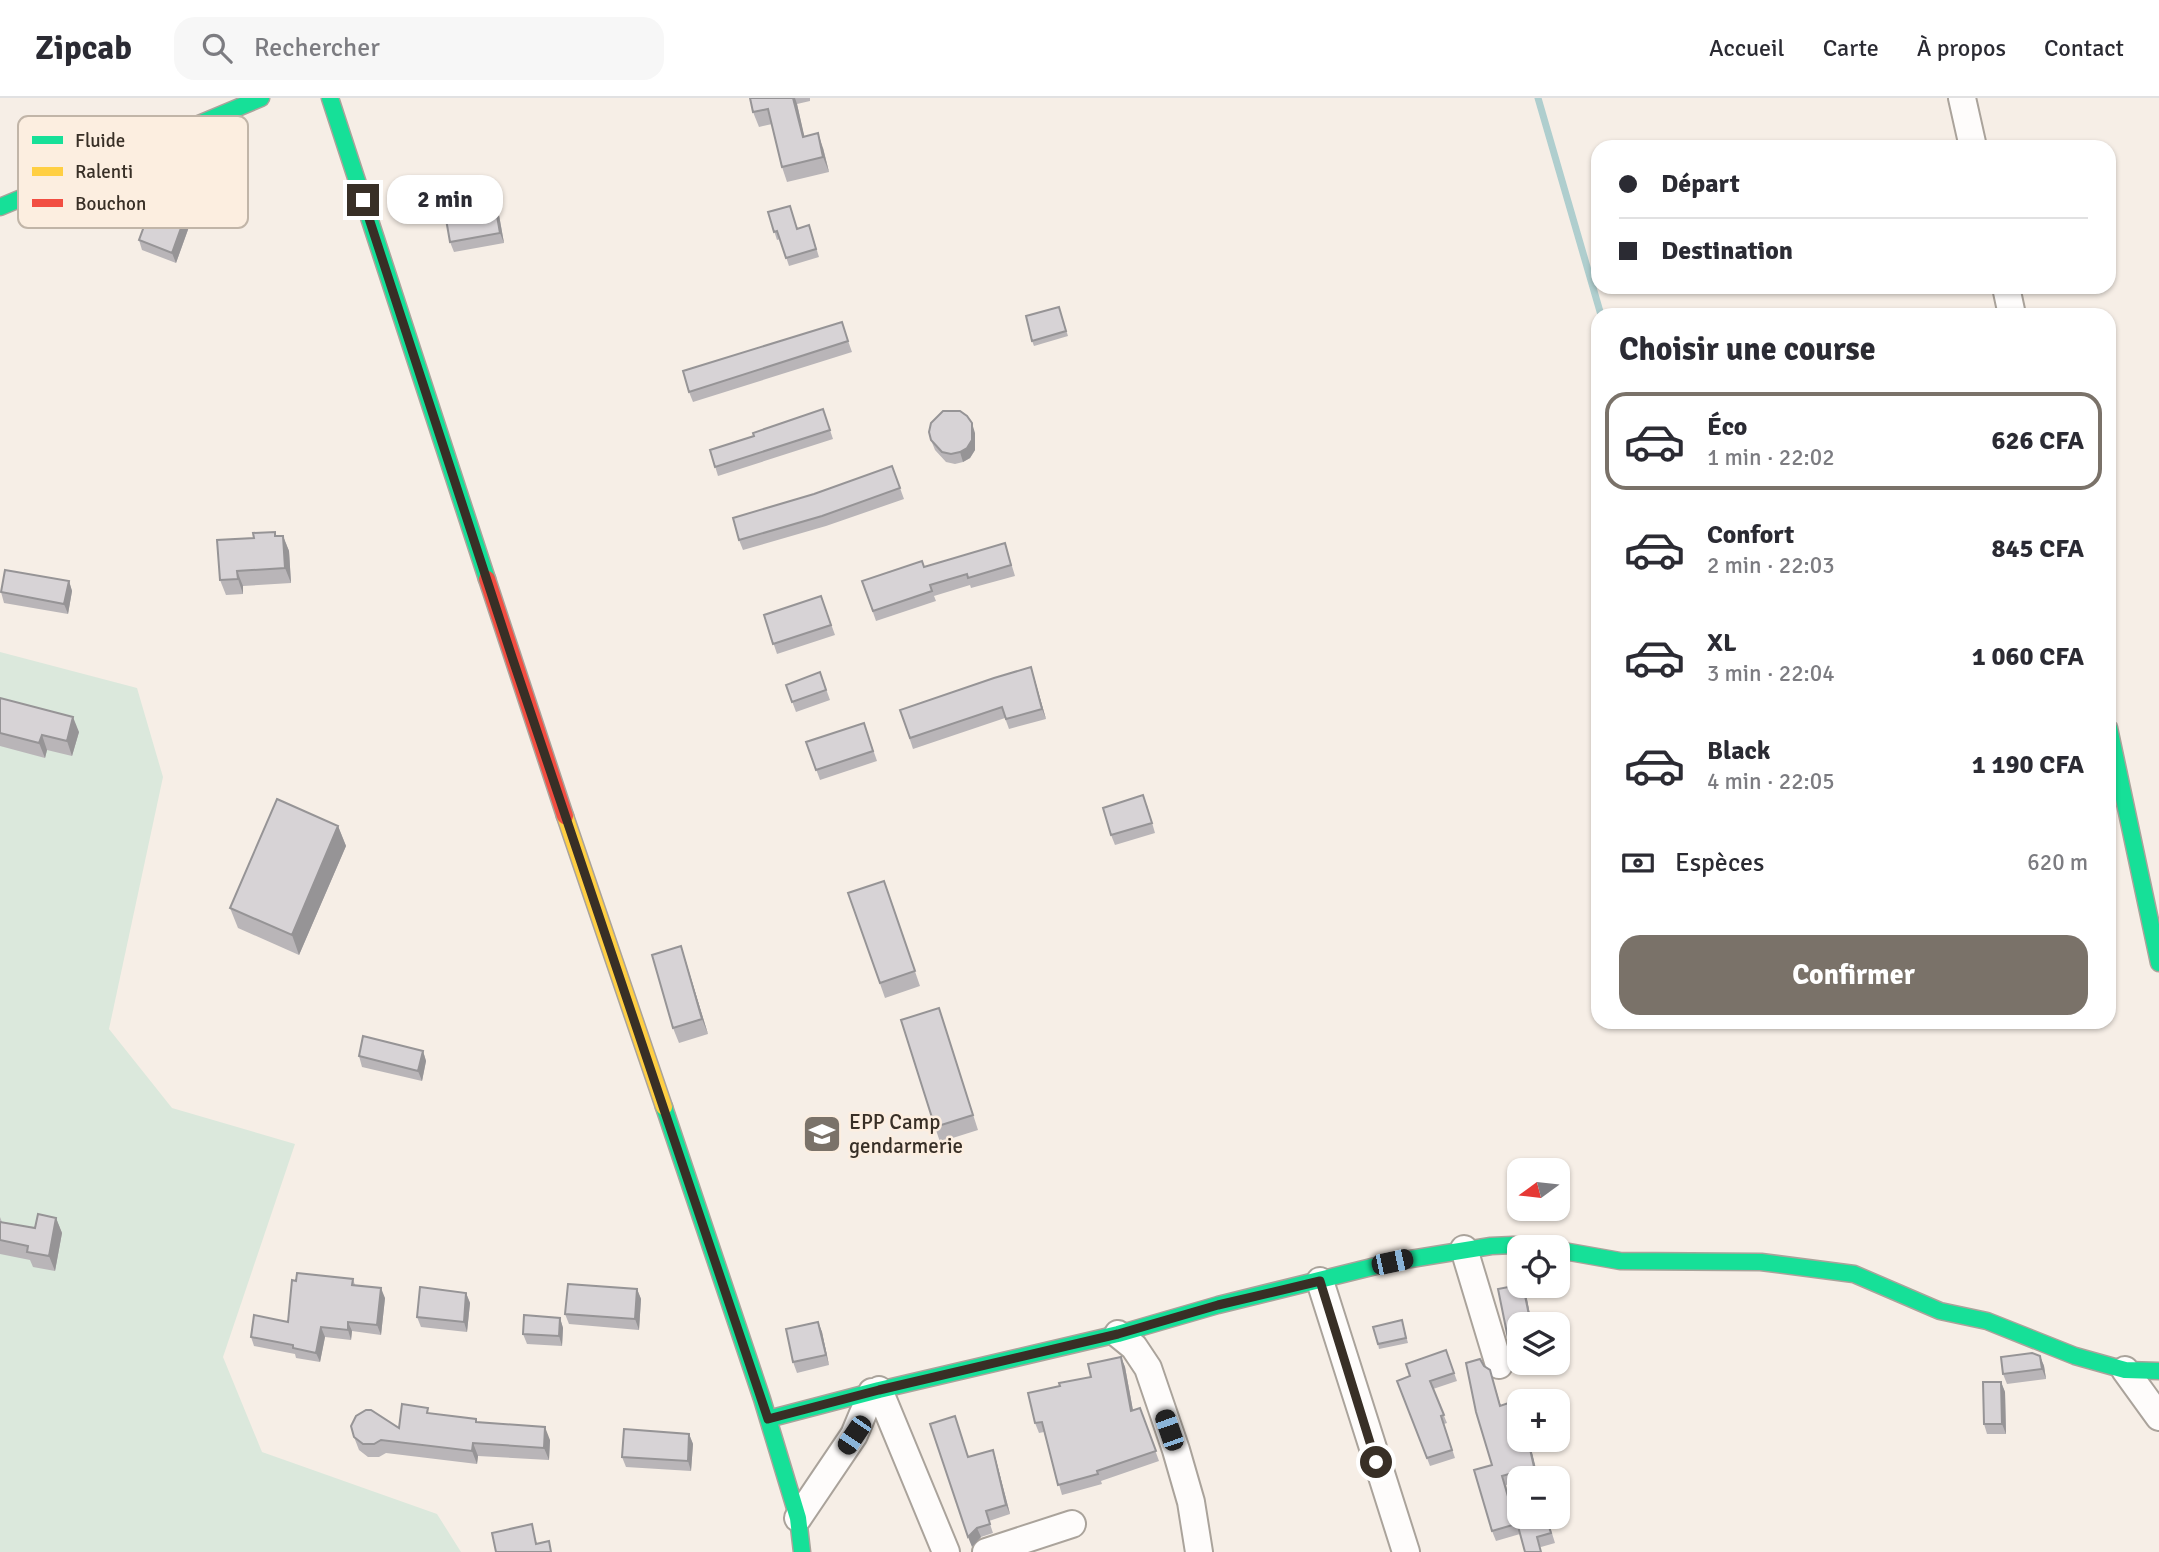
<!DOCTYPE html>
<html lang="fr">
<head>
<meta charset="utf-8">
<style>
  body { margin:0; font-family:Signika,sans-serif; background:#f7f7f7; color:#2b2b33; height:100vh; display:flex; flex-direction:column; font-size:26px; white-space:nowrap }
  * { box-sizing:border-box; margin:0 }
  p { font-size:23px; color:#7c7c81 }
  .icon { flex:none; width:38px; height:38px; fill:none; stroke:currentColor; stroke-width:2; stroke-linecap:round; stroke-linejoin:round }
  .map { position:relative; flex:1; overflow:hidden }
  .details { position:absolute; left:1591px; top:210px; width:525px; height:721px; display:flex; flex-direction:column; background:#fff; border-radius:21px; box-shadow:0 2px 5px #0004 }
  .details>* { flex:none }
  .hud { position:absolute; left:1591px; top:42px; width:525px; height:154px; border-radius:21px; box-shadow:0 2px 5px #0004; display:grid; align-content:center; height:154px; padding:0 28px; background:#fff }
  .needle { width:46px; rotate:255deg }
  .controls { position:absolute; left:1507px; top:1060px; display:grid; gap:14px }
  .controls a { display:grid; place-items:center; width:63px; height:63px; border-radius:14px; background:#fff; box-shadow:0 2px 5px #0004; font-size:35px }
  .end { position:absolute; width:32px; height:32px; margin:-16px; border:9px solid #382f26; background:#fff; box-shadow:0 0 0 4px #fff }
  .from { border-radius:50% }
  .bubble { position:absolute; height:49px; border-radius:21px; background:#fff; box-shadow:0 2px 5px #0004; font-size:23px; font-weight:700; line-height:49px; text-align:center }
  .car { position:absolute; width:21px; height:42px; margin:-21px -10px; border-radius:9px; box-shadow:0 0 5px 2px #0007; background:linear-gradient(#222 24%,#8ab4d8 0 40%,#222 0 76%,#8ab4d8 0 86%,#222 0) }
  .hud b { display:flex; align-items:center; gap:24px; height:66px; font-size:26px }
  .hud b+b { border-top:2px solid #e1e1e2 }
  .hud i { width:18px; height:18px; background:#2b2b33 }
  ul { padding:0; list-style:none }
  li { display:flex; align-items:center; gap:21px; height:98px; margin:0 14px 10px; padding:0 14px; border:4px solid transparent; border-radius:21px }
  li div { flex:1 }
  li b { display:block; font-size:26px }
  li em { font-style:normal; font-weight:700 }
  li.active { border-color:#7a7269 }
  li>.icon { width:63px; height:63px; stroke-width:1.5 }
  h2 { padding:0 28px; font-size:32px; line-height:84px }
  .pay { display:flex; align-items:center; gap:18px; height:77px; padding:0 28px; font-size:26px }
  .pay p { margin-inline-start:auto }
  .button { display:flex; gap:14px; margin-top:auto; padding:14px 28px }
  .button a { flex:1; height:80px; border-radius:21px; background:#7a7269; color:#fff; font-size:28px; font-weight:700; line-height:80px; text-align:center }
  header { display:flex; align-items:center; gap:42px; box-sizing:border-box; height:98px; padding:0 35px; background:#fff; border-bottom:2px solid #e1e1e2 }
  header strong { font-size:33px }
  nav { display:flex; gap:38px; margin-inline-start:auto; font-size:24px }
  .search { width:490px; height:63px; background:#f7f7f7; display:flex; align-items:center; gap:18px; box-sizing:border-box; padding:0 24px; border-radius:21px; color:#7c7c81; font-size:26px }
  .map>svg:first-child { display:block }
  .green { fill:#dbe8dc }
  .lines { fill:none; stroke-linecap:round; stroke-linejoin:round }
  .stream { stroke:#afcece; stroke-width:7 }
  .street-casing { stroke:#aaa39b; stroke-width:30 }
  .fast-casing { stroke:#aaa39b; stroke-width:19 }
  .slow-casing { stroke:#aaa39b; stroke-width:19 }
  .jam-casing { stroke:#aaa39b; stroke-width:19 }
  .street { stroke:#fefcfb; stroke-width:26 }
  .fast { stroke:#16e098; stroke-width:16 }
  .slow { stroke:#ffcf43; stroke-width:16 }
  .jam { stroke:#f24e42; stroke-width:16 }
  .wall { fill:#b9b5b8 }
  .shaded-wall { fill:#969496 }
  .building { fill:#d7d3d6; stroke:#969496; stroke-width:2 }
  .route { stroke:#382f26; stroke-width:9 }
  .labels { text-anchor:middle; stroke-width:5; stroke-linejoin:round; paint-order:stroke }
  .poi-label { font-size:21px; fill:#382f26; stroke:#fceee0; text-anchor:start }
  .key { fill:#fceee0; stroke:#c1b5a8; stroke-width:2 }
  .key-label { font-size:19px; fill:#382f26 }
</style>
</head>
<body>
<header>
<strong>Zipcab</strong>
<div class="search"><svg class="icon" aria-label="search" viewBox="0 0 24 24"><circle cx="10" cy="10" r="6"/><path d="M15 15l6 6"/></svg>Rechercher</div>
<nav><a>Accueil</a><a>Carte</a><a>À propos</a><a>Contact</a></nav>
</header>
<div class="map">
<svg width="2159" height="1454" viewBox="0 0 2159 1454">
  <rect width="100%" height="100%" fill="#f6eee6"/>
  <!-- green -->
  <path class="green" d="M 0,554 L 137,590 L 163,679 L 109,931 L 172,1010 L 295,1046 L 223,1259 L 262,1354 L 437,1416 L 461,1454 L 0,1454 Z"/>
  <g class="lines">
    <!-- stream -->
    <path class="stream" d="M 1538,0 L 1601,217"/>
    <!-- street casing -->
    <g class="street-casing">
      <path id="street" d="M 1962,0 L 1973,49
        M 2006,189 L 2012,217
        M 1464,1151 L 1499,1267
        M 1320,1183 L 1406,1454
        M 1118,1236 L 1134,1249 L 1148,1270 L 1176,1352 L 1191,1404 L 1199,1454
        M 2125,1272 L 2159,1319
        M 879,1292 L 946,1454
        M 798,1420 L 854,1337 L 872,1294
        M 986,1454 L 1072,1426"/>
    </g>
    <!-- fast casing -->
    <g class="fast-casing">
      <path id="fast" d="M 330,0 L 487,481
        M 0,109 L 261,0
        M 2109,630 L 2159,865
        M 664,1009 L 762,1301 L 798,1420 L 802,1454
        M 1558,1152 L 1620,1163 L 1761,1164 L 1854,1176 L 1940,1213 L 1987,1223 L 2075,1258 L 2125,1272 L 2159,1273
        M 768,1321 L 879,1292 L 1118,1236 L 1218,1207 L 1392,1164 L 1491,1148 L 1513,1147 L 1538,1150"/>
    </g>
    <!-- slow casing -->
    <g class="slow-casing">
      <path id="slow" d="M 565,718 L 664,1009"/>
    </g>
    <!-- jam casing -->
    <g class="jam-casing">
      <path id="jam" d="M 487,481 L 565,718"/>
    </g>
    <!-- street -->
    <use href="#street" class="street"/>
    <!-- fast -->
    <use href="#fast" class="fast"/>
    <!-- slow -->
    <use href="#slow" class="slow"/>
    <!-- jam -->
    <use href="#jam" class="jam"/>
  </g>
  <!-- wall -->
  <path class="wall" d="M 750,0 L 810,0 L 810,3 L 797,6 L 804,38 L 823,50 L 829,74 L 787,84 L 782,69 L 772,26 L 759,29 L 753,14 Z
    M 497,106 L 504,145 L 454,154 L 450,144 Z
    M 768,114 L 797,131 L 812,136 L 819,159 L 789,168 L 780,141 L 777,142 Z
    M 190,126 L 176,165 L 142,152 L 139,142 Z
    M 1059,209 L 1068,238 L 1034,248 L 1032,243 Z
    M 845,234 L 852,254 L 693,304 L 689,294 Z
    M 823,311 L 833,341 L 718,378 L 710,352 L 754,338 Z
    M 975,335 L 975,352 L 970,360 L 963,364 L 955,366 L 946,364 L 935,352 L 931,342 Z
    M 892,368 L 904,401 L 826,428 L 743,452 L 739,442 L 814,396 Z
    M 275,434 L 276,438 L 283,438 L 289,453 L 291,485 L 243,488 L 243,496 L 226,497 L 220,482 Z
    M 1005,445 L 1015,478 L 971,490 L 970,487 L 934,498 L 936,503 L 876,523 L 862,483 L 924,469 Z
    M 69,483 L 72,493 L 68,516 L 4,505 L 1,494 Z
    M 821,498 L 835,537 L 777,556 L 764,517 Z
    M 1031,569 L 1046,621 L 1009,631 L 1005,620 L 913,651 L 900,612 Z
    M 820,574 L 830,602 L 796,614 L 786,587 Z
    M 0,600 L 79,634 L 72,658 L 47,652 L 45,660 L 0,648 Z
    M 864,625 L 877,663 L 820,682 L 806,644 Z
    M 1147,707 L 1155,735 L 1115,747 L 1111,737 Z
    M 338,728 L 346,748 L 299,857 L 238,830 L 230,810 Z
    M 884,783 L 920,888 L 885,900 L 848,795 Z
    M 686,864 L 708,936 L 679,945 L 673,930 Z
    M 939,910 L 978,1032 L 940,1044 L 935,1029 Z
    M 423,953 L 426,963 L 422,983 L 362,969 L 359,958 Z
    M 0,1119 L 2,1124 L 35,1130 L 56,1120 L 62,1135 L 55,1173 L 33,1169 L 30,1162 L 0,1156 Z
    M 353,1181 L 355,1187 L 385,1200 L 381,1237 L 352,1233 L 351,1242 L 325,1239 L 320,1264 L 296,1260 L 295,1256 L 254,1248 L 251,1239 L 288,1224 Z
    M 1519,1187 L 1519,1188 L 1524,1188 L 1526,1196 L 1532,1227 L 1519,1227 L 1519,1265 L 1540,1265 L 1541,1270 L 1517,1275 L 1513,1265 L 1498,1191 Z
    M 637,1191 L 641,1201 L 639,1232 L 569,1226 L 565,1216 Z
    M 466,1195 L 470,1205 L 467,1234 L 421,1229 L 417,1219 Z
    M 560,1220 L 563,1230 L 562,1248 L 527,1246 L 523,1236 Z
    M 1402,1222 L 1408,1245 L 1379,1251 L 1378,1246 Z
    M 818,1224 L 822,1234 L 829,1267 L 797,1275 L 793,1264 Z
    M 1446,1252 L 1457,1283 L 1433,1291 L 1447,1325 L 1444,1326 L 1455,1360 L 1430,1368 L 1397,1283 L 1410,1278 Z
    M 2040,1258 L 2044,1268 L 2046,1281 L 2007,1286 L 2003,1276 Z
    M 1121,1259 L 1125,1269 L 1133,1313 L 1140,1310 L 1159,1363 L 1101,1383 L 1102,1386 L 1062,1397 L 1044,1334 L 1039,1335 L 1035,1325 L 1060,1288 L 1091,1279 Z
    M 1484,1268 L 1490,1272 L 1501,1308 L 1519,1342 L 1536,1342 L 1529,1344 L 1538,1379 L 1531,1381 L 1519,1381 L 1519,1384 L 1506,1387 L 1518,1430 L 1547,1419 L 1555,1445 L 1541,1449 L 1520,1436 L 1496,1443 L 1492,1433 L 1492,1367 Z
    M 2001,1284 L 2005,1294 L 2006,1336 L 1987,1336 L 1984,1326 Z
    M 430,1315 L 476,1321 L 477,1325 L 550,1342 L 549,1362 L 478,1358 L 477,1366 L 386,1355 L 379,1359 L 368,1359 L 359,1352 L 354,1339 L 399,1330 Z
    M 689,1336 L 693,1346 L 691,1373 L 626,1369 L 622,1359 Z
    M 993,1352 L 996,1362 L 1010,1416 L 989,1423 L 993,1435 L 981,1439 L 972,1449 L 968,1359 Z"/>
  <!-- shaded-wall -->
  <path class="shaded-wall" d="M 793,0 L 795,0 L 797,6 L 808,54 L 803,39 Z
    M 818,35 L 823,50 L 829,74 L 823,59 Z
    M 493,95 L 497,106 L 504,145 L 500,135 Z
    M 186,116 L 190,126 L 176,165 L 172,155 Z
    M 972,325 L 975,335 L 975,352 L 970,360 L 963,364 L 960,354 Z
    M 283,438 L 289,453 L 291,485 L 285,470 Z
    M 237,473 L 243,488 L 243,496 L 238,481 Z
    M 69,483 L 72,493 L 68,516 L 64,506 Z
    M 1031,569 L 1034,579 L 1046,621 L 1042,611 Z
    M 73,619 L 79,634 L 72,658 L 67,643 Z
    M 42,637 L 47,652 L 45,660 L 39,645 Z
    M 338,728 L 346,748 L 299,857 L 292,837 Z
    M 681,848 L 686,864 L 708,936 L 702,921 Z
    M 423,953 L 426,963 L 422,983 L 418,973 Z
    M 56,1120 L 62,1135 L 55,1173 L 49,1158 Z
    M 1523,1188 L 1526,1196 L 1532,1227 L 1531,1227 Z
    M 381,1190 L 385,1200 L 381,1237 L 377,1227 Z
    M 637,1191 L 641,1201 L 639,1232 L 635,1221 Z
    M 466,1195 L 470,1205 L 467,1234 L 464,1224 Z
    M 560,1220 L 563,1230 L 562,1248 L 559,1238 Z
    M 348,1224 L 352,1233 L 351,1242 L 348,1232 Z
    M 818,1224 L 822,1234 L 829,1267 L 826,1257 Z
    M 321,1229 L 325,1239 L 320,1264 L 316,1255 Z
    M 2040,1258 L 2044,1268 L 2046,1281 L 2042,1271 Z
    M 1121,1259 L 1125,1269 L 1135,1323 L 1131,1313 Z
    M 2001,1284 L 2005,1294 L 2006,1336 L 2002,1326 Z
    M 545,1329 L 550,1342 L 549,1362 L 544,1350 Z
    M 689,1336 L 693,1346 L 691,1373 L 688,1363 Z
    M 1528,1342 L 1529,1342 L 1538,1379 L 1534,1369 Z
    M 473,1345 L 478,1358 L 477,1366 L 472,1353 Z
    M 993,1352 L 996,1362 L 1010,1416 L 1006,1407 Z
    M 977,1430 L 981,1439 L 972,1449 L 968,1439 Z"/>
  <!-- building -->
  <path class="building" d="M 750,0 L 793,0 L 803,39 L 818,35 L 823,59 L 782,69 L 768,11 L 753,14 Z
    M 493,95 L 500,135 L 450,144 L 443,104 Z
    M 153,104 L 186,116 L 172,155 L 139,142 Z
    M 790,108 L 797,131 L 809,127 L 816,151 L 786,160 L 777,133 L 774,134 L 768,114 Z
    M 1059,209 L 1066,233 L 1032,243 L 1026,218 Z
    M 842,224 L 848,243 L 689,294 L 683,273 Z
    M 823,311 L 830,332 L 715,369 L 710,352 L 754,338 L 753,335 Z
    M 943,313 L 960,313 L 967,318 L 972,325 L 972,342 L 967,350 L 960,354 L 951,356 L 942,354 L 931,342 L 929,334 L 931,325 Z
    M 892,368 L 900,390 L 822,418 L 739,442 L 733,420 L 814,396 Z
    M 275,434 L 275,438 L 283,438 L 285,470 L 237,473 L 238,481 L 220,482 L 217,442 L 254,440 L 253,435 Z
    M 1005,445 L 1011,467 L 968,480 L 967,476 L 930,487 L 932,493 L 873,513 L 862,483 L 922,463 L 924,469 Z
    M 5,472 L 69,483 L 64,506 L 1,494 Z
    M 821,498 L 831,527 L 773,546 L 764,517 Z
    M 1031,569 L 1042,611 L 1006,621 L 1002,609 L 910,640 L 900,612 L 994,580 Z
    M 820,574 L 826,592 L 792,604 L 786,587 Z
    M 0,600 L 73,619 L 67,643 L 42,637 L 39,645 L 0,635 Z
    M 864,625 L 873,653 L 816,672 L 806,644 Z
    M 1143,697 L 1152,725 L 1111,737 L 1103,710 Z
    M 277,701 L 338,728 L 292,837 L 230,810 Z
    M 884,783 L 915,873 L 880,885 L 848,795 Z
    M 681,848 L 702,921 L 673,930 L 652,857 Z
    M 939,910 L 973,1017 L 935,1029 L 901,922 Z
    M 363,938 L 423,953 L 418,973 L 359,958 Z
    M 38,1116 L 56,1120 L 49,1158 L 27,1154 L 28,1148 L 0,1142 L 0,1124 L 35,1130 Z
    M 297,1175 L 353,1181 L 352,1187 L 381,1190 L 377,1227 L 348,1224 L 348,1232 L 321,1229 L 316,1255 L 293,1250 L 293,1247 L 251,1239 L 254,1217 L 288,1224 L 292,1182 L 296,1183 Z
    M 568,1186 L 637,1191 L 635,1221 L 565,1216 Z
    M 1519,1187 L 1519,1188 L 1523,1188 L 1531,1227 L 1519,1227 L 1519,1264 L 1513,1265 L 1498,1191 Z
    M 420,1189 L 466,1195 L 464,1224 L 417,1219 Z
    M 524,1217 L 560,1220 L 559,1238 L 523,1236 Z
    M 1402,1222 L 1406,1240 L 1378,1246 L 1373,1229 Z
    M 818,1224 L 826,1257 L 793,1264 L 786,1231 Z
    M 1446,1252 L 1454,1275 L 1430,1283 L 1444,1317 L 1441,1318 L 1452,1352 L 1427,1360 L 1397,1283 L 1410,1278 L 1406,1266 Z
    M 2032,1255 L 2040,1258 L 2042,1271 L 2003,1276 L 2001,1259 Z
    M 1121,1259 L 1131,1313 L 1140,1310 L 1156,1353 L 1097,1373 L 1098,1376 L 1058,1387 L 1042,1324 L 1035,1325 L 1028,1295 L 1060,1288 L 1059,1285 L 1091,1279 L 1088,1266 Z
    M 1480,1261 L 1484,1268 L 1490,1272 L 1500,1308 L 1523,1300 L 1525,1304 L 1519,1304 L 1519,1342 L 1528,1342 L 1534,1369 L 1502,1378 L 1516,1426 L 1492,1433 L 1474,1372 L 1492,1367 L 1476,1314 L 1466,1265 Z
    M 1983,1284 L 2001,1284 L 2002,1326 L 1984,1326 Z
    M 402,1306 L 428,1310 L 427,1315 L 476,1321 L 476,1324 L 545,1329 L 544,1350 L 473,1345 L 472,1353 L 381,1342 L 374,1346 L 363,1346 L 354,1339 L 351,1328 L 356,1318 L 366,1312 L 371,1312 L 399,1330 Z
    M 955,1318 L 968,1359 L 993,1352 L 1006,1407 L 986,1413 L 990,1426 L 977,1430 L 968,1439 L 930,1326 Z
    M 624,1331 L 689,1336 L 688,1363 L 622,1359 Z
    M 1519,1405 L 1519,1419 L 1546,1419 L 1551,1435 L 1537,1439 L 1541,1454 L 1525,1454 L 1512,1406 Z
    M 532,1426 L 536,1446 L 549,1443 L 551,1454 L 496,1454 L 492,1435 Z"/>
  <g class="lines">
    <!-- route -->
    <path class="route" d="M 363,102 L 513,562 L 768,1321 L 879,1292 L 1118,1236 L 1218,1207 L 1320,1183 L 1376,1364"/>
  </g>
  <!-- icons -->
  <defs>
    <g id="school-square" transform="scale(2.0125)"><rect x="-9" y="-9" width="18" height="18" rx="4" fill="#7a7269" stroke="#fceee0"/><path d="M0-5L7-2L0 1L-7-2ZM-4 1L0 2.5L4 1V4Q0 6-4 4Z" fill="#fff"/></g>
  </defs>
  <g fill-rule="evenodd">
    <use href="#school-square" x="822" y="1036"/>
  </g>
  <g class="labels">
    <!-- poi labels -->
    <g class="poi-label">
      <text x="849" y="1031">EPP Camp<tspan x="849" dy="24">gendarmerie</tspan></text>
    </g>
  </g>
  <!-- legend -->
  <rect x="18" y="18" width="230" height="112" rx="10" class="key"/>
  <rect x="32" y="38" width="31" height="8" fill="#16e098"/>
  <rect x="32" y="69" width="31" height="9" fill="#ffcf43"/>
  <rect x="32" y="101" width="31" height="8" fill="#f24e42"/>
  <g class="key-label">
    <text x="75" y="49">Fluide</text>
    <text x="75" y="80">Ralenti</text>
    <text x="75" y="112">Bouchon</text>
  </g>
</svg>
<div class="controls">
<a><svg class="needle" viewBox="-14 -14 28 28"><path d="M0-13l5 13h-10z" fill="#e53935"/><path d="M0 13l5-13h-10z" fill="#7c7c81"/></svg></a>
<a><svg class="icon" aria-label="locate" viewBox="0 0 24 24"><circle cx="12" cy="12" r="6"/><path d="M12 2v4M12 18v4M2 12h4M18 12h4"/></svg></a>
<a><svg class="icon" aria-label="layers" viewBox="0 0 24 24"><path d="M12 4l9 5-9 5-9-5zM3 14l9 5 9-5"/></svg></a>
<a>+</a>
<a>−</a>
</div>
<i class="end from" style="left:1376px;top:1364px"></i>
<i class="end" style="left:363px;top:102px"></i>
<div class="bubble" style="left:387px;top:77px;width:116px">2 min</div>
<i class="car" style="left:1392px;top:1164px;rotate:78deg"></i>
<i class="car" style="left:1169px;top:1332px;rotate:341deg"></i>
<i class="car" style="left:854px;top:1337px;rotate:214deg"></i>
<div class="hud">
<b><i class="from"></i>Départ</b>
<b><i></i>Destination</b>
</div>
<section class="details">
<h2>Choisir une course</h2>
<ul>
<li class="active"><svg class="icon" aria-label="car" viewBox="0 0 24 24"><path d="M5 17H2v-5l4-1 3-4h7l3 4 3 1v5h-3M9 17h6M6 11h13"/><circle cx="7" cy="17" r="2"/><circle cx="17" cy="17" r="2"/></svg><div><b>Éco</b><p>1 min · 22:02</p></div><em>626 CFA</em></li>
<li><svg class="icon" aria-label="car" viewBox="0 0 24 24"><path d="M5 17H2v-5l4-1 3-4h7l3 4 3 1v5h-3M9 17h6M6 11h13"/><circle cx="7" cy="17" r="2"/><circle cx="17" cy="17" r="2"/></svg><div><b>Confort</b><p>2 min · 22:03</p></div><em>845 CFA</em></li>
<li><svg class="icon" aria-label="car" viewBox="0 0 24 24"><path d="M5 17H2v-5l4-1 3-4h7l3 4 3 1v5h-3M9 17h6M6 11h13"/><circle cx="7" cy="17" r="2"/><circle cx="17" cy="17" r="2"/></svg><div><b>XL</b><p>3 min · 22:04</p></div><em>1 060 CFA</em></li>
<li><svg class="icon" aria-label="car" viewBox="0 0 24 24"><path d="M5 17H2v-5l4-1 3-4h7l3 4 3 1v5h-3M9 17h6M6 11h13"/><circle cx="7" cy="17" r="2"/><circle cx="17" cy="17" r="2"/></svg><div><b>Black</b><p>4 min · 22:05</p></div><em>1 190 CFA</em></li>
</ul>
<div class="pay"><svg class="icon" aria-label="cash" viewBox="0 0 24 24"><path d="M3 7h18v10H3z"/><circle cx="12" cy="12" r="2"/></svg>Espèces<p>620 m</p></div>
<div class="button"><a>Confirmer</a></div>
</section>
</div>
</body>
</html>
